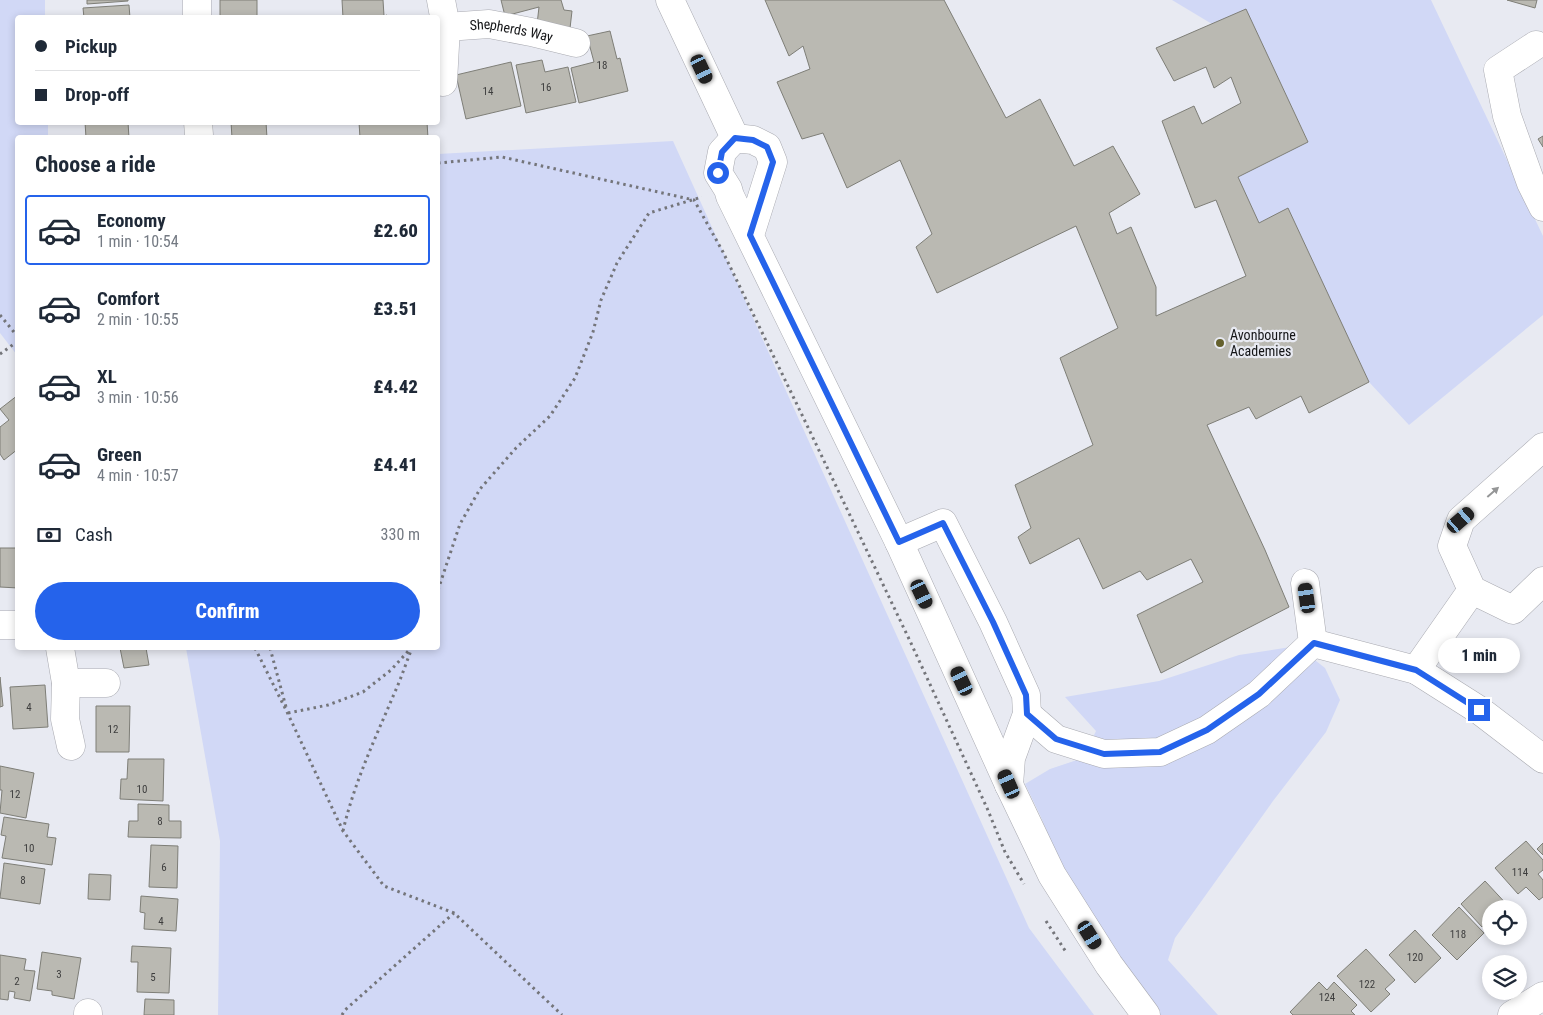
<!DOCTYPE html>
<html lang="en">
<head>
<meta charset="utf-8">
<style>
  body { margin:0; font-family:"Roboto Condensed",sans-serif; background:#f2f2f3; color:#1f2937; height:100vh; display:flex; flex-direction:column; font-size:19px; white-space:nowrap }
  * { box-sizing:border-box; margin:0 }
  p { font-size:16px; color:#747a83 }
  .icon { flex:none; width:28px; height:28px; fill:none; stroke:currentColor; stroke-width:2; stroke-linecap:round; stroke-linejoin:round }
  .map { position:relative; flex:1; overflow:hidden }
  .drawer { position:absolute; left:15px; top:135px; width:425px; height:515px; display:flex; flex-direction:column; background:#fff; border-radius:5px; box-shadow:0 2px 8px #0003 }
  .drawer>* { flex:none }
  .banner { position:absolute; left:15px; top:15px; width:425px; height:110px; border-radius:5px; box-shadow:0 2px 8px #0003; display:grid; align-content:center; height:110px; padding:0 20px; background:#fff }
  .controls { position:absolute; left:1482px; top:900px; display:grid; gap:10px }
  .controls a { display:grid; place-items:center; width:45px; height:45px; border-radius:50%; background:#fff; box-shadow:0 2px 8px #0003; font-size:25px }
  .end { position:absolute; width:22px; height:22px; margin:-11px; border:6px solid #2563eb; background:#fff; box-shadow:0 0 0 2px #fff }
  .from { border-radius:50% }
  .bubble { position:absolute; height:35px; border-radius:18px; background:#fff; box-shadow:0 2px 8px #0003; font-size:16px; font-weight:800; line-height:35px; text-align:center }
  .car { position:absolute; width:15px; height:30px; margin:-15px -8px; border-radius:6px; box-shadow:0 0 4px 1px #0007; background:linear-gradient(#222 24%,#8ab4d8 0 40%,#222 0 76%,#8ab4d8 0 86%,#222 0) }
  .banner b { display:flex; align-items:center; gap:18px; height:48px; font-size:19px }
  .banner b+b { border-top:1px solid #e0e1e3 }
  .banner i { width:12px; height:12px; background:#1f2937 }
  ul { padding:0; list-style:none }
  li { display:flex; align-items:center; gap:15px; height:70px; margin:0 10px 8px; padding:0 10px; border:2px solid transparent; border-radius:5px }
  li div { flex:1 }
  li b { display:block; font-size:19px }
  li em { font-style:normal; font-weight:800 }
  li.selected { border-color:#2563eb }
  li>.icon { width:45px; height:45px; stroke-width:1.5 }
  h2 { padding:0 20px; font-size:22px; line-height:60px }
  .pay { display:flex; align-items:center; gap:12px; height:55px; padding:0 20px; font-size:19px }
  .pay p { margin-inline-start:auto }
  .cta { display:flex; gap:10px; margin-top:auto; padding:10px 20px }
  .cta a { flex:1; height:58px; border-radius:30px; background:#2563eb; color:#fff; font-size:20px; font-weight:800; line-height:58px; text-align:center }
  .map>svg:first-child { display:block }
  .green { fill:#d1d8f6 }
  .building { fill:#bab9b2; stroke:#7e7e77 }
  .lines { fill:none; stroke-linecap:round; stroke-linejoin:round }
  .minor-casing { stroke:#a9aab1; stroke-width:29 }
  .path { stroke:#74757a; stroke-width:3; stroke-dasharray:2.5 4; stroke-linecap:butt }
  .minor { stroke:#fff; stroke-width:28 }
  .oneway { fill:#959697 }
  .route { stroke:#2563eb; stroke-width:6 }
  .poi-dot { fill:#64602d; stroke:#e8eaf2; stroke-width:2 }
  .labels { text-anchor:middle; stroke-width:4.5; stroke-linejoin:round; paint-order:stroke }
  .number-label { font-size:11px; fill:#3e3e3e }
  .street-label { font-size:14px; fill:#141517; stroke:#e8eaf2 }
  .poi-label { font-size:14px; fill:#141517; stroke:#e8eaf2; text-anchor:start }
</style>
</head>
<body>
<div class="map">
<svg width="1543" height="1015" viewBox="0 0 1543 1015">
  <rect width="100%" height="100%" fill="#e8eaf2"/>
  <!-- green -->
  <path class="green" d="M 0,0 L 45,0 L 45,17 L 18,18 L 18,122 L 48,123 L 48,137 L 18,138 L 17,355 L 0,333 Z
    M 1172,0 L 1431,0 L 1543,236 L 1543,315 L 1409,425 L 1369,382 L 1288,208 L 1259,223 L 1238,177 L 1308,141 L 1246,10 L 1212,24 Z
    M 673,141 L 1029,928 L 1094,1015 L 218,1015 L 220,841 L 186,648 L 438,648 L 438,154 Z
    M 1297,646 L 1325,668 L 1340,700 L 1326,732 L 1273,801 L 1175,938 L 1168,960 L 1218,1015 L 1160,1015 L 1113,950 L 1067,881 L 1040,815 L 1025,784 L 1050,769 L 1083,758 L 1096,731 L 1065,697 L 1159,681 L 1239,655 Z"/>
  <!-- building -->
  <path class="building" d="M 87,0 L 128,0 L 128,1 L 87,4 Z
    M 220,0 L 257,0 L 257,18 L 220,18 Z
    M 342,0 L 383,0 L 384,16 L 387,15 L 387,18 L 343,18 Z
    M 501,0 L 561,0 L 564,10 L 572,11 L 569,37 L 536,33 L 539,7 L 505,16 Z
    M 765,0 L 944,0 L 1006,118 L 1040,99 L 1074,166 L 1113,146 L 1140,194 L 1109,213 L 1117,234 L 1131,227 L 1156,287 L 1156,316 L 1246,276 L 1216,200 L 1195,208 L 1162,121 L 1194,106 L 1202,124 L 1241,103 L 1231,77 L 1214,88 L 1206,67 L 1174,81 L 1156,48 L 1246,9 L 1308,142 L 1238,177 L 1259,223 L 1288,208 L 1369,382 L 1309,413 L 1301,396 L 1256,419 L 1249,407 L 1207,425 L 1265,550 L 1289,607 L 1161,673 L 1137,615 L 1203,582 L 1191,559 L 1147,580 L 1140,571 L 1103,589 L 1079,538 L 1030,564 L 1018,537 L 1031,528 L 1015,485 L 1093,445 L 1060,358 L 1118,328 L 1076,226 L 937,293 L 916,247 L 932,234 L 900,160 L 847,188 L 823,133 L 802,139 L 777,82 L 810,69 L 803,46 L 789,56 Z
    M 1507,0 L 1537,0 L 1535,8 Z
    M 129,5 L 130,18 L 84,18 L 83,8 Z
    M 610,31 L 617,59 L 620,58 L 628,91 L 579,103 L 571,68 L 594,62 L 587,36 Z
    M 542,60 L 545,72 L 568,67 L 576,102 L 526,113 L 516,65 Z
    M 511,62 L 521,106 L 466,119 L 456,75 Z
    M 85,122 L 128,122 L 129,138 L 86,138 Z
    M 231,122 L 266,122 L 267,138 L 232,138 Z
    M 359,122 L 427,122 L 428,138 L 360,138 Z
    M 1543,136 L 1543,147 L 1538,139 Z
    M 18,395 L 18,449 L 4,460 L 0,454 L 0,427 L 9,420 L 0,409 Z
    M 0,548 L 18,548 L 18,588 L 0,587 Z
    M 120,648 L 146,648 L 149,665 L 124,668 Z
    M 0,677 L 3,706 L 0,707 Z
    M 45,685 L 48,727 L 13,729 L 10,687 Z
    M 96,706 L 130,706 L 129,752 L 96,752 Z
    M 128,759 L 164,759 L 163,801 L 120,799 L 121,779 L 127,779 Z
    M 0,766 L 34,773 L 26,818 L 0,813 L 2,790 L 0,790 Z
    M 138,804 L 169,805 L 169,821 L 181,821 L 181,838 L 128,837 L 129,821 L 138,821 Z
    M 4,817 L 49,824 L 47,837 L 56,838 L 52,865 L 2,858 L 6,836 L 1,835 Z
    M 1526,841 L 1543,860 L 1543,870 L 1538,874 L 1543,880 L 1543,897 L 1539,900 L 1526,887 L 1518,894 L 1495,868 Z
    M 1543,843 L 1543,855 L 1537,849 Z
    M 151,845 L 178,846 L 177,888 L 149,887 Z
    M 4,863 L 45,869 L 40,904 L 0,898 Z
    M 89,874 L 111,875 L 110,900 L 88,899 Z
    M 1485,881 L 1511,909 L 1491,909 L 1491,921 L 1490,920 L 1482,927 L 1461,904 Z
    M 141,896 L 178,899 L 176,931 L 144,929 L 145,913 L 140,912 Z
    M 1459,907 L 1484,933 L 1457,960 L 1432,935 Z
    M 1415,930 L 1441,958 L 1415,983 L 1389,955 Z
    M 132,946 L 171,948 L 169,993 L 137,992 L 138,962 L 131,962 Z
    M 1366,949 L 1395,980 L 1385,989 L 1390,994 L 1371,1012 L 1337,976 Z
    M 42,952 L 81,958 L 74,999 L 52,995 L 52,991 L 37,989 Z
    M 0,955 L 26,959 L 24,970 L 35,971 L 30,1001 L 14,998 L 15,992 L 9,991 L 8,1000 L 0,999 Z
    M 1319,982 L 1327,990 L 1334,982 L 1357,1005 L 1351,1011 L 1355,1015 L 1293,1015 L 1290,1012 Z
    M 145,999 L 174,1000 L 174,1015 L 144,1015 Z"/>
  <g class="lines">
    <!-- minor casing -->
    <g class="minor-casing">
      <g id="minor">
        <path d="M 197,0 L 197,18"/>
        <path d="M 441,0 L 446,27 L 443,82"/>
        <path d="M 670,0 L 735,138"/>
        <path id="s1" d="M 446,27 L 489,24 L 531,32 L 576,43"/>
        <path d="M 1536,45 L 1498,70 L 1507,116 L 1531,183 L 1543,207"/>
        <path d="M 198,122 L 199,135"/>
        <path d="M 750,235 L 773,162 L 767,147 L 753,140 L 735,138 L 722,152 L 718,173 L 728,189 L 730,196 L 899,542 L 1009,785 L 1052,875 L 1109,965 L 1146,1015"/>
        <path d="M 1543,447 L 1461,520 L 1452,546 L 1472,590 L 1513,610 L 1543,581"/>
        <path d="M 899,542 L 943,523 L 993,622 L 1026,695 L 1027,714 L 1011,758 L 1009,785"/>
        <path d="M 0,625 L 18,625"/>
        <path d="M 1313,643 L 1416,670 L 1479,710 L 1543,759"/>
        <path d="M 60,648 L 66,683 L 65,719 L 71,746"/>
        <path d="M 1416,670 L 1472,590"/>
        <path d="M 66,683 L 106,683"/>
        <path d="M 1027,714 L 1056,739 L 1104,754 L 1160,752 L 1207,730 L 1259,694 L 1313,643 L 1305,583"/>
        <path d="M 88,1015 L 88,1013"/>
        <path d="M 1512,1015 L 1543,996"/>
      </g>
    </g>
    <!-- path -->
    <path class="path" d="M 438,163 L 502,157 L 694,200 L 723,252 L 804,419 L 910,641 L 987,808 L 1005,852 L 1024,884
      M 0,315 L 18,337
      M 0,354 L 18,341
      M 438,590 L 460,524 L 480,489 L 516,448 L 550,416 L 575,378 L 593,332 L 601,300 L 617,263 L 649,213 L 702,197
      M 255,648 L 288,714 L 343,831 L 384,886 L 454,913 L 562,1015
      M 270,648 L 286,707
      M 288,713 L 328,705 L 363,692 L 391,670 L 411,648
      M 343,831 C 354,783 375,739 394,694 C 401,679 406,663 412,648
      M 1046,921 L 1066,952
      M 342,1015 L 345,1010 L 454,913"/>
    <!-- minor -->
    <use href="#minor" class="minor"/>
  </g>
  <!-- one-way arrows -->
  <defs><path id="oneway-solid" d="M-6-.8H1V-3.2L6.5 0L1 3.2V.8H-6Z" transform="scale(1.25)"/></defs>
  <use class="oneway" href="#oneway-solid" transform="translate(1493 492) rotate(-41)"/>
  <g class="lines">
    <!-- route -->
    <path class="route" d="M 718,173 L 722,152 L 735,138 L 753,140 L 767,147 L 773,162 L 750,235 L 899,542 L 943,523 L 993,622 L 1026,695 L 1027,714 L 1056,739 L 1104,754 L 1160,752 L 1207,730 L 1259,694 L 1314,643 L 1416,670 L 1479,710"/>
  </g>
  <!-- markers -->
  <circle class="poi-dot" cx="1220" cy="343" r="5"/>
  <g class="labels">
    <!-- number labels -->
    <g class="number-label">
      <text x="602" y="69">18</text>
      <text x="546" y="91">16</text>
      <text x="488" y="95">14</text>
      <text x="29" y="711">4</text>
      <text x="113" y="733">12</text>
      <text x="142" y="793">10</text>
      <text x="15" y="798">12</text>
      <text x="160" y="825">8</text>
      <text x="29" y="852">10</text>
      <text x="164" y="871">6</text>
      <text x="1520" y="876">114</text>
      <text x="23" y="884">8</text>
      <text x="161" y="925">4</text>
      <text x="1458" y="938">118</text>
      <text x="1415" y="961">120</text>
      <text x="59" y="978">3</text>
      <text x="153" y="981">5</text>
      <text x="17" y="985">2</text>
      <text x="1367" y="988">122</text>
      <text x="1327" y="1001">124</text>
    </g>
    <!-- street labels -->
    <g class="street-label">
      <text dy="5" stroke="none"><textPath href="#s1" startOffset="66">Shepherds Way</textPath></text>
    </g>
    <!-- poi labels -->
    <g class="poi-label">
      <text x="1230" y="340">Avonbourne<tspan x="1230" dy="16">Academies</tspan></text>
    </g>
  </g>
</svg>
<div class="controls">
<a><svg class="icon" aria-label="locate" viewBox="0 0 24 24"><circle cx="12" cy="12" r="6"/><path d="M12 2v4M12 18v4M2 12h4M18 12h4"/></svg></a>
<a><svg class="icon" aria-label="layers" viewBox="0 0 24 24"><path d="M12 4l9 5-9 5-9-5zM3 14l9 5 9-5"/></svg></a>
</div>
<i class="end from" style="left:718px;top:173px"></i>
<i class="end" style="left:1479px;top:710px"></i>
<div class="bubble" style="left:1438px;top:638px;width:82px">1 min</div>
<i class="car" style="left:702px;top:69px;rotate:155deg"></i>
<i class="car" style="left:1461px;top:520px;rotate:49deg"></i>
<i class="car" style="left:922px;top:594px;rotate:155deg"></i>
<i class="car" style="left:1307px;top:598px;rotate:352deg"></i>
<i class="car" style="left:962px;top:681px;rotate:335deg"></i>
<i class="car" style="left:1009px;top:784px;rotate:336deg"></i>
<i class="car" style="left:1090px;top:935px;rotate:148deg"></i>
<div class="banner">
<b><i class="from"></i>Pickup</b>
<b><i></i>Drop-off</b>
</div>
<section class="drawer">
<h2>Choose a ride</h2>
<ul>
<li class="selected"><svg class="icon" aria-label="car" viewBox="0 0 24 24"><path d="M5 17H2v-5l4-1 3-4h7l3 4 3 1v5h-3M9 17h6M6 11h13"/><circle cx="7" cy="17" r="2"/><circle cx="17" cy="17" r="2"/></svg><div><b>Economy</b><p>1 min · 10:54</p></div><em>£2.60</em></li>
<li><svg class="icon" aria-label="car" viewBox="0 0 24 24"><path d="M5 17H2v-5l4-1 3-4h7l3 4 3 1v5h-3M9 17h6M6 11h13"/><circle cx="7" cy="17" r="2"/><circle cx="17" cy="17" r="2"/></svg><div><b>Comfort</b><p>2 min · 10:55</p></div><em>£3.51</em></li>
<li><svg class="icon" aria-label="car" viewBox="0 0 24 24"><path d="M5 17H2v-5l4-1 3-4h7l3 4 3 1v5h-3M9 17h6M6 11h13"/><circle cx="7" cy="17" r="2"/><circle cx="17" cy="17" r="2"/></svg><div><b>XL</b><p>3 min · 10:56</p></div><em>£4.42</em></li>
<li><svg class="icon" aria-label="car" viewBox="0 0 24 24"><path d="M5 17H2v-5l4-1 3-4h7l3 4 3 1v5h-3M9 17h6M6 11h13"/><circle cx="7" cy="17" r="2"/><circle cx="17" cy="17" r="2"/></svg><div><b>Green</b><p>4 min · 10:57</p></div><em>£4.41</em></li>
</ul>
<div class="pay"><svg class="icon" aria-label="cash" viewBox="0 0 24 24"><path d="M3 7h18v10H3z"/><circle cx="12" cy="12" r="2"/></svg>Cash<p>330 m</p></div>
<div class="cta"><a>Confirm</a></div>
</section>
</div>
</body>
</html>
